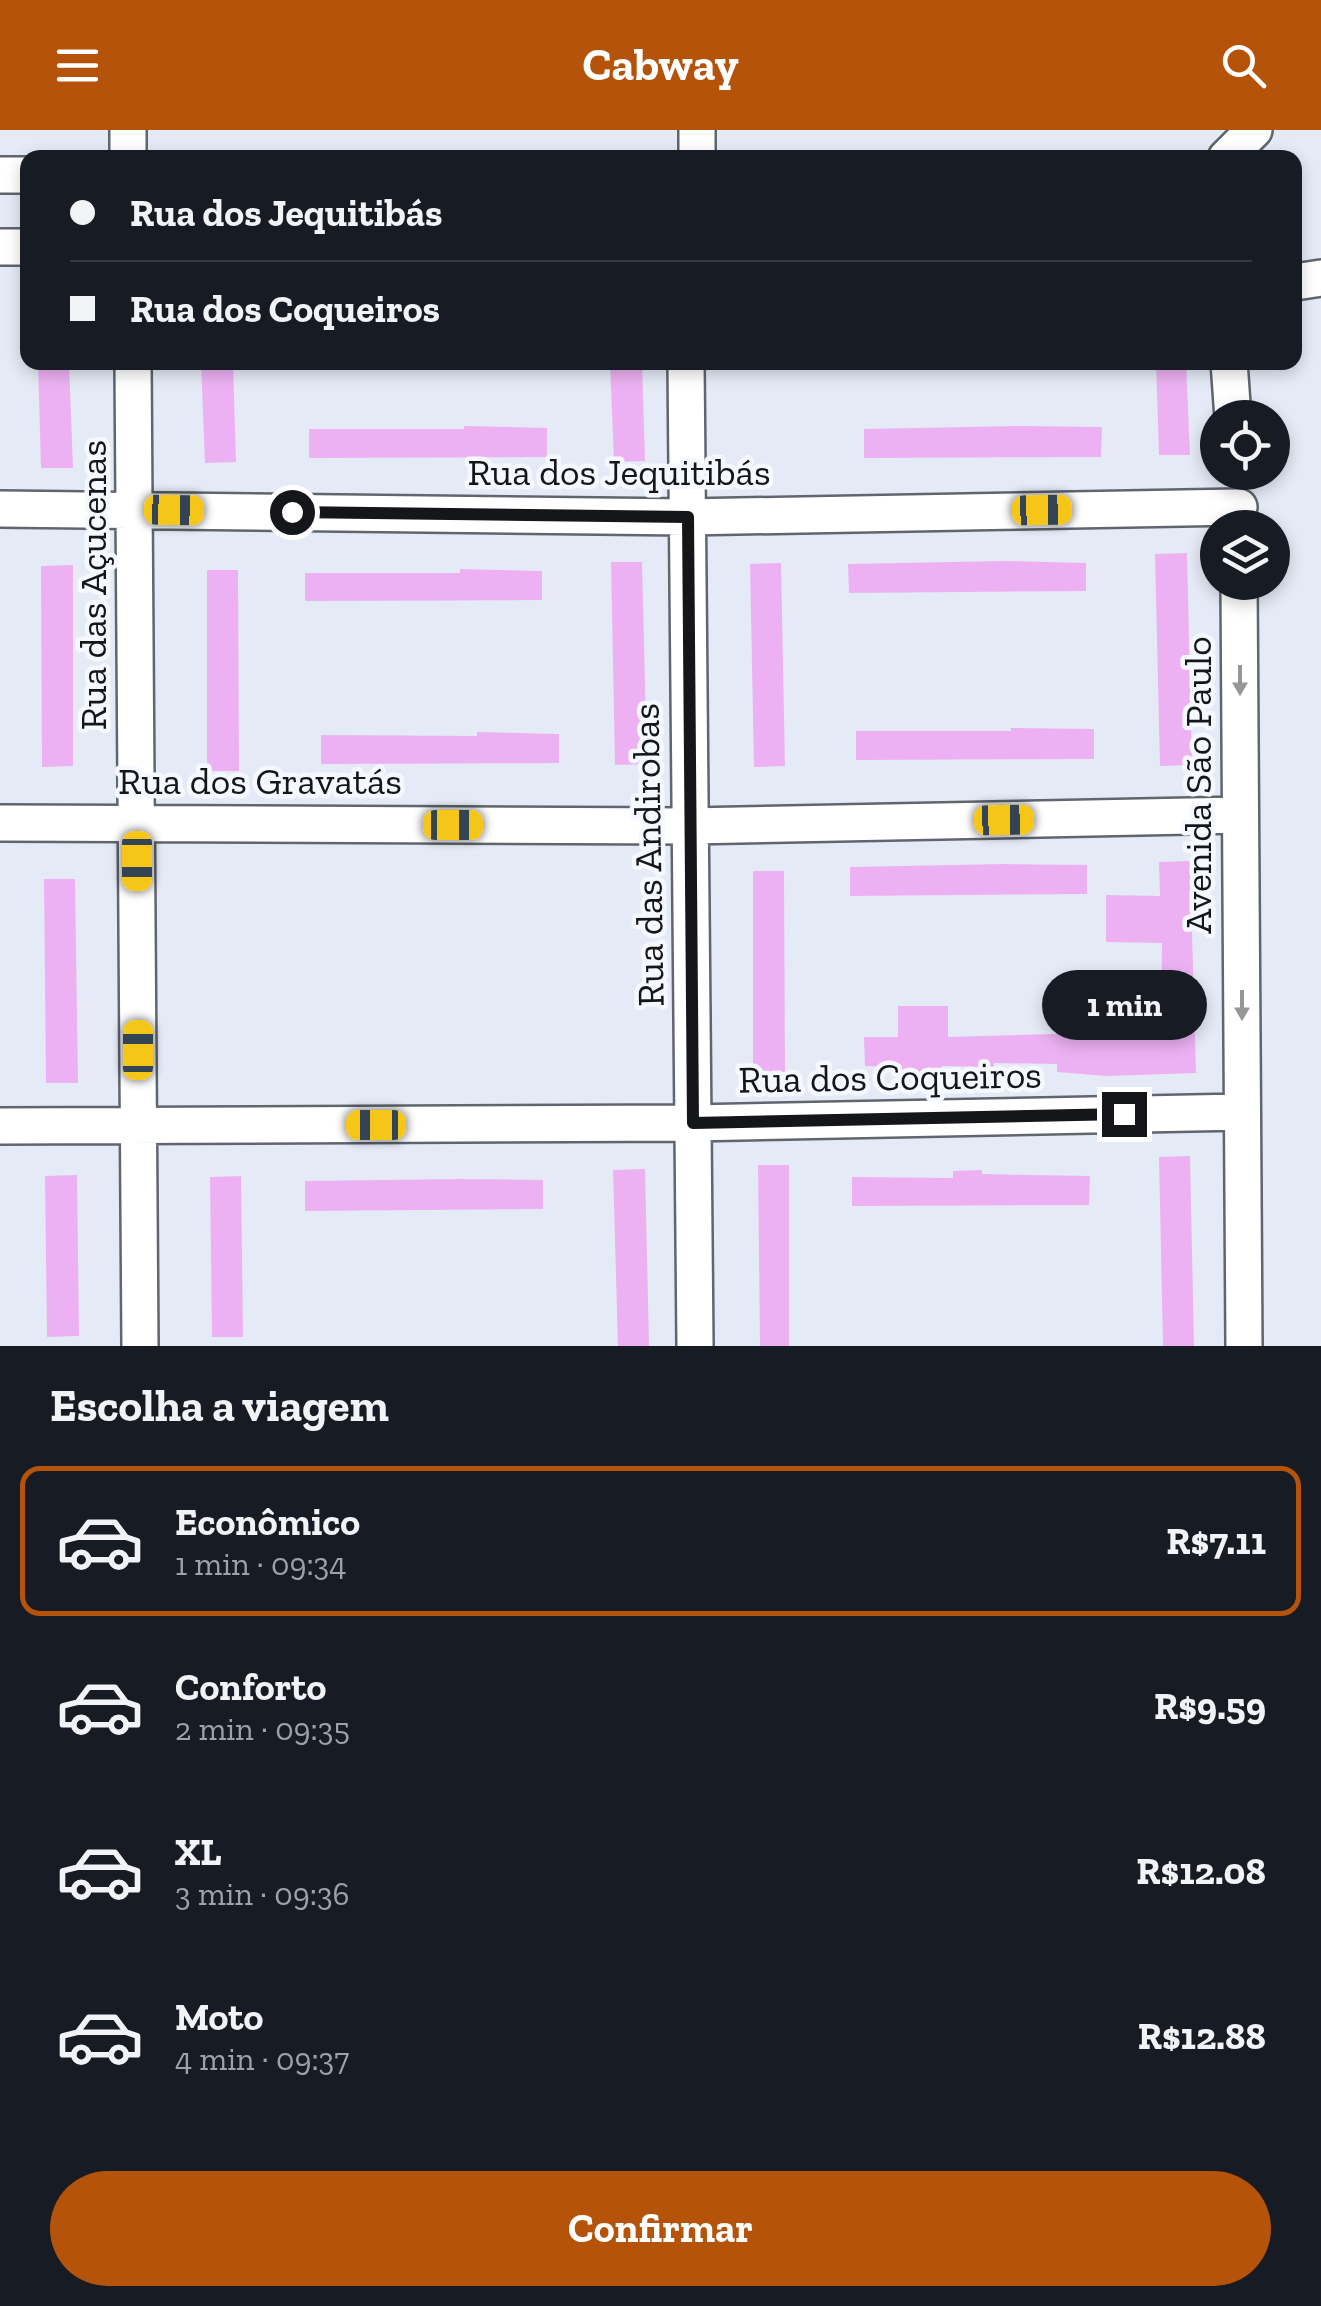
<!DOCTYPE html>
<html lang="pt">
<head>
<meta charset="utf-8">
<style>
  body { margin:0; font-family:"Zilla Slab",serif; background:#20242c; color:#f1f3f6; height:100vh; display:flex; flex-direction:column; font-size:38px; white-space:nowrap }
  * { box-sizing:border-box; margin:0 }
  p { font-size:32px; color:#9ea1a6 }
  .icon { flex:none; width:55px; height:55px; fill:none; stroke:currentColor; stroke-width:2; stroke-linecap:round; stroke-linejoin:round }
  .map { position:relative; height:1216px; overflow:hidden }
  .sheet { display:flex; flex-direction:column; background:#171b24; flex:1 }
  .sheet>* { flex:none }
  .top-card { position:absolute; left:20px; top:20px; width:1282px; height:220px; border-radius:20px; box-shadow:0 5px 15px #0003; display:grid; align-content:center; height:220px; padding:0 50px; background:#171b24 }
  .tools { position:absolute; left:1200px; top:270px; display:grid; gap:20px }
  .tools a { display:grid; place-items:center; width:90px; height:90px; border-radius:50%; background:#171b24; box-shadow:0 5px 15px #0003; font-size:50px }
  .end { position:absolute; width:45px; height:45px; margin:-22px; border:12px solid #14161a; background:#fff; box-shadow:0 0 0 5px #fff }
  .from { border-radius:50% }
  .bubble { position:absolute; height:70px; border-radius:35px; background:#171b24; box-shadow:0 5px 15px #0003; font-size:32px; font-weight:700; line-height:70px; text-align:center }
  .car { position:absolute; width:30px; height:60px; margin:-30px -15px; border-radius:12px; box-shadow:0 0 8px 2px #0007; background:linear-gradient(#f5c518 24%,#345 0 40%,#f5c518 0 76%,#345 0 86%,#f5c518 0) }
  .top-card b { display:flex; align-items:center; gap:35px; height:95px; font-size:38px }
  .top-card b+b { border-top:2px solid #363941 }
  .top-card i { width:25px; height:25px; background:#f1f3f6 }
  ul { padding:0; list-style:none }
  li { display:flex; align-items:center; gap:30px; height:150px; margin:0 20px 15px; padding:0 30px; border:5px solid transparent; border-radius:20px }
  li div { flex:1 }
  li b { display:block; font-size:38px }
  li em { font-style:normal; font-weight:700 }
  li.active { border-color:#b45309 }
  li>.icon { width:90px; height:90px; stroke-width:1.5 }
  h2 { padding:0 50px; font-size:45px; line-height:120px }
  .cta { display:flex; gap:20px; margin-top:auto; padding:20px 50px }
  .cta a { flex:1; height:115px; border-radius:60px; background:#b45309; color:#fff; font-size:40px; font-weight:700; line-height:115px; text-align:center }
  header { display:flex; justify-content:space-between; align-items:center; height:130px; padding:0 50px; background:#b45309; color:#fff; font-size:45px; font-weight:700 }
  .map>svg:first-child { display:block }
  .building { fill:#edb1f3 }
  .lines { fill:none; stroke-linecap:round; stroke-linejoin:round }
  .minor-casing { stroke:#60656e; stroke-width:40 }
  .minor { stroke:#fff; stroke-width:35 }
  .oneway { fill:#959698 }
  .route { stroke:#14161a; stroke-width:12 }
  .labels { text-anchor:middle; stroke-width:9; stroke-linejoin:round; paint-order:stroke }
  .street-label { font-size:38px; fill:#14161a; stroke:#f5f8ff }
</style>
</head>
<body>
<header><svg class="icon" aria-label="menu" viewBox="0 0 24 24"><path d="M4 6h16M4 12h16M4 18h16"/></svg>Cabway<svg class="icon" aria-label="search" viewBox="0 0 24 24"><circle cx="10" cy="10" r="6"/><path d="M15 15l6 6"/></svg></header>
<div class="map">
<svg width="1321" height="1216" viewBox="0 0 1321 1216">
  <rect width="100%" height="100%" fill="#e5ebf6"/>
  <!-- building -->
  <path class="building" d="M 38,232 L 69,232 L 73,338 L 41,338 Z
    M 201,232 L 233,232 L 236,332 L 205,333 Z
    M 610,232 L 642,232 L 645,331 L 614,332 Z
    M 1156,232 L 1186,232 L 1190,325 L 1159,325 Z
    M 464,296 L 547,298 L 547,327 L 309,328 L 309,299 L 464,299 Z
    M 1019,296 L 1102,297 L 1101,327 L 864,328 L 864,299 Z
    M 1187,423 L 1192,635 L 1160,636 L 1155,424 Z
    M 1004,431 L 1086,433 L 1086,461 L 849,463 L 848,434 Z
    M 611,432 L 642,432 L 647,634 L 615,635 Z
    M 781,433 L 785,636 L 754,637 L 750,434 Z
    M 73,435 L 73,636 L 42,637 L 41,436 Z
    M 460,439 L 542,441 L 542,470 L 305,471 L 305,443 L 460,443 Z
    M 207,440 L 238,440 L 239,641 L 207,641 Z
    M 1011,598 L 1094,599 L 1094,629 L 856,630 L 856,601 L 1011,601 Z
    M 477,602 L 559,604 L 559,633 L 321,634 L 321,605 L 477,606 Z
    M 1190,731 L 1196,943 L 1106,946 L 1057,942 L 1057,934 L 994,933 L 994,937 L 942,936 L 942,945 L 898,945 L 898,937 L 865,936 L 864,907 L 898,907 L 898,876 L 948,876 L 948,907 L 1056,904 L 1055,890 L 1096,890 L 1096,906 L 1161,907 L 1162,813 L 1106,812 L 1106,765 L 1160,766 L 1159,732 Z
    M 1004,734 L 1087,735 L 1087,764 L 850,766 L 850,737 Z
    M 753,741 L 784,741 L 785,942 L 753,942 Z
    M 44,749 L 75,749 L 78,953 L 46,953 Z
    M 1190,1026 L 1194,1216 L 1163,1216 L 1159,1027 Z
    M 758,1035 L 789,1035 L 789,1216 L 760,1216 Z
    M 645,1039 L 649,1216 L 618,1216 L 613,1040 Z
    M 982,1040 L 982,1044 L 1090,1046 L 1089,1075 L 852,1076 L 852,1047 L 953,1048 L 953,1041 Z
    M 77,1045 L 79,1206 L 47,1207 L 45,1046 Z
    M 241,1046 L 243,1207 L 212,1207 L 210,1047 Z
    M 460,1049 L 543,1050 L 543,1079 L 305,1081 L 305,1051 Z"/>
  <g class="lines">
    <!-- minor casing -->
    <g class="minor-casing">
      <path id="minor" d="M 697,0 L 697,28
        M 128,28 L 128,0
        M 1226,28 L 1254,0
        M 0,45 L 28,45
        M 0,117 L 28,117
        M 1295,152 L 1321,148
        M 133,232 L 140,1216
        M 686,232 L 695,1216
        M 1229,232 L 1233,288
        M 0,379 L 687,387 L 1239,377
        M 1239,452 L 1244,1216
        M 0,693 L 690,696 L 1240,685
        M 0,996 L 693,993 L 1242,982"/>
    </g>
    <!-- minor -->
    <use href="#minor" class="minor"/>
  </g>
  <!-- one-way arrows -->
  <defs><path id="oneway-solid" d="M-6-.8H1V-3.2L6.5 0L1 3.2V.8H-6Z" transform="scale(2.5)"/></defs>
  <g class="oneway">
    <use href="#oneway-solid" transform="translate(1240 550) rotate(90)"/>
    <use href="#oneway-solid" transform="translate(1242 875) rotate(90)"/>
  </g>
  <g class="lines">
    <!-- route -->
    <path class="route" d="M 292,382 L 688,387 L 693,993 L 1124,984"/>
  </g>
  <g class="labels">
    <!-- street labels -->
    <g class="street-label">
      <text x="619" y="355">Rua dos Jequitibás</text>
      <text transform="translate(93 455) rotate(-90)" y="13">Rua das Açucenas</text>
      <text x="260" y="664">Rua dos Gravatás</text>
      <text transform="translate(1198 655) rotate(-90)" y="13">Avenida São Paulo</text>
      <text transform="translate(648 725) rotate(-91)" y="13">Rua das Andirobas</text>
      <text transform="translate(890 947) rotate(-1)" y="13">Rua dos Coqueiros</text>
    </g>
  </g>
</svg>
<div class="tools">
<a><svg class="icon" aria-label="locate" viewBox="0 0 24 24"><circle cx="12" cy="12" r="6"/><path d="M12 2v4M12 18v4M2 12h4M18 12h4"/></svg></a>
<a><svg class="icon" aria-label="layers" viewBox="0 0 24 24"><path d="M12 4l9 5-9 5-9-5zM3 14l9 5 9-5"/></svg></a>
</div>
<i class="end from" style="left:292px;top:382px"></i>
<i class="end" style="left:1124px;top:984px"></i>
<div class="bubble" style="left:1042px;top:840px;width:165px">1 min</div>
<i class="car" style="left:174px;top:380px;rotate:91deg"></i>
<i class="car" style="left:1042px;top:380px;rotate:89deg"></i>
<i class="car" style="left:1004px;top:690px;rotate:89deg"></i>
<i class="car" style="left:453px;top:695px;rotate:90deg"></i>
<i class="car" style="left:137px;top:731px;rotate:180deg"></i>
<i class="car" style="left:138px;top:920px;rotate:0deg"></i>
<i class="car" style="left:376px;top:995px;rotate:270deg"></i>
<div class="top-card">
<b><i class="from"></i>Rua dos Jequitibás</b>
<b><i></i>Rua dos Coqueiros</b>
</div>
</div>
<section class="sheet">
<h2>Escolha a viagem</h2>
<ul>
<li class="active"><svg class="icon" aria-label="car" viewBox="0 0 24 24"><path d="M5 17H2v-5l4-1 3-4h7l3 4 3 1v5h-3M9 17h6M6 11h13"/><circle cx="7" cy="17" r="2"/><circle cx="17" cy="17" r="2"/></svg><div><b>Econômico</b><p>1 min · 09:34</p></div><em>R$7.11</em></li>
<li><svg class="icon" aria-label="car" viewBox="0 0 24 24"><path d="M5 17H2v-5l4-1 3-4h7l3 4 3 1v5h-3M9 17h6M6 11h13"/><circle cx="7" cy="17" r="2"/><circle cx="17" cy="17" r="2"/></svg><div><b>Conforto</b><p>2 min · 09:35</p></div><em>R$9.59</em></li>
<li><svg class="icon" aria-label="car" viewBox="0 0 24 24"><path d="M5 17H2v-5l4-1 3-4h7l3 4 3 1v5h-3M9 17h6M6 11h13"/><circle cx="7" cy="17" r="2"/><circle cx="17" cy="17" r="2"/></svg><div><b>XL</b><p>3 min · 09:36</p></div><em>R$12.08</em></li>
<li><svg class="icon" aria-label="car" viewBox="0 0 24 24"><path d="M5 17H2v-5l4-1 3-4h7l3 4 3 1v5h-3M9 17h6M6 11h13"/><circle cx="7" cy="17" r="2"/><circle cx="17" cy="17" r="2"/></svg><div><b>Moto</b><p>4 min · 09:37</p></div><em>R$12.88</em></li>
</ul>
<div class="cta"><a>Confirmar</a></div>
</section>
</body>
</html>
